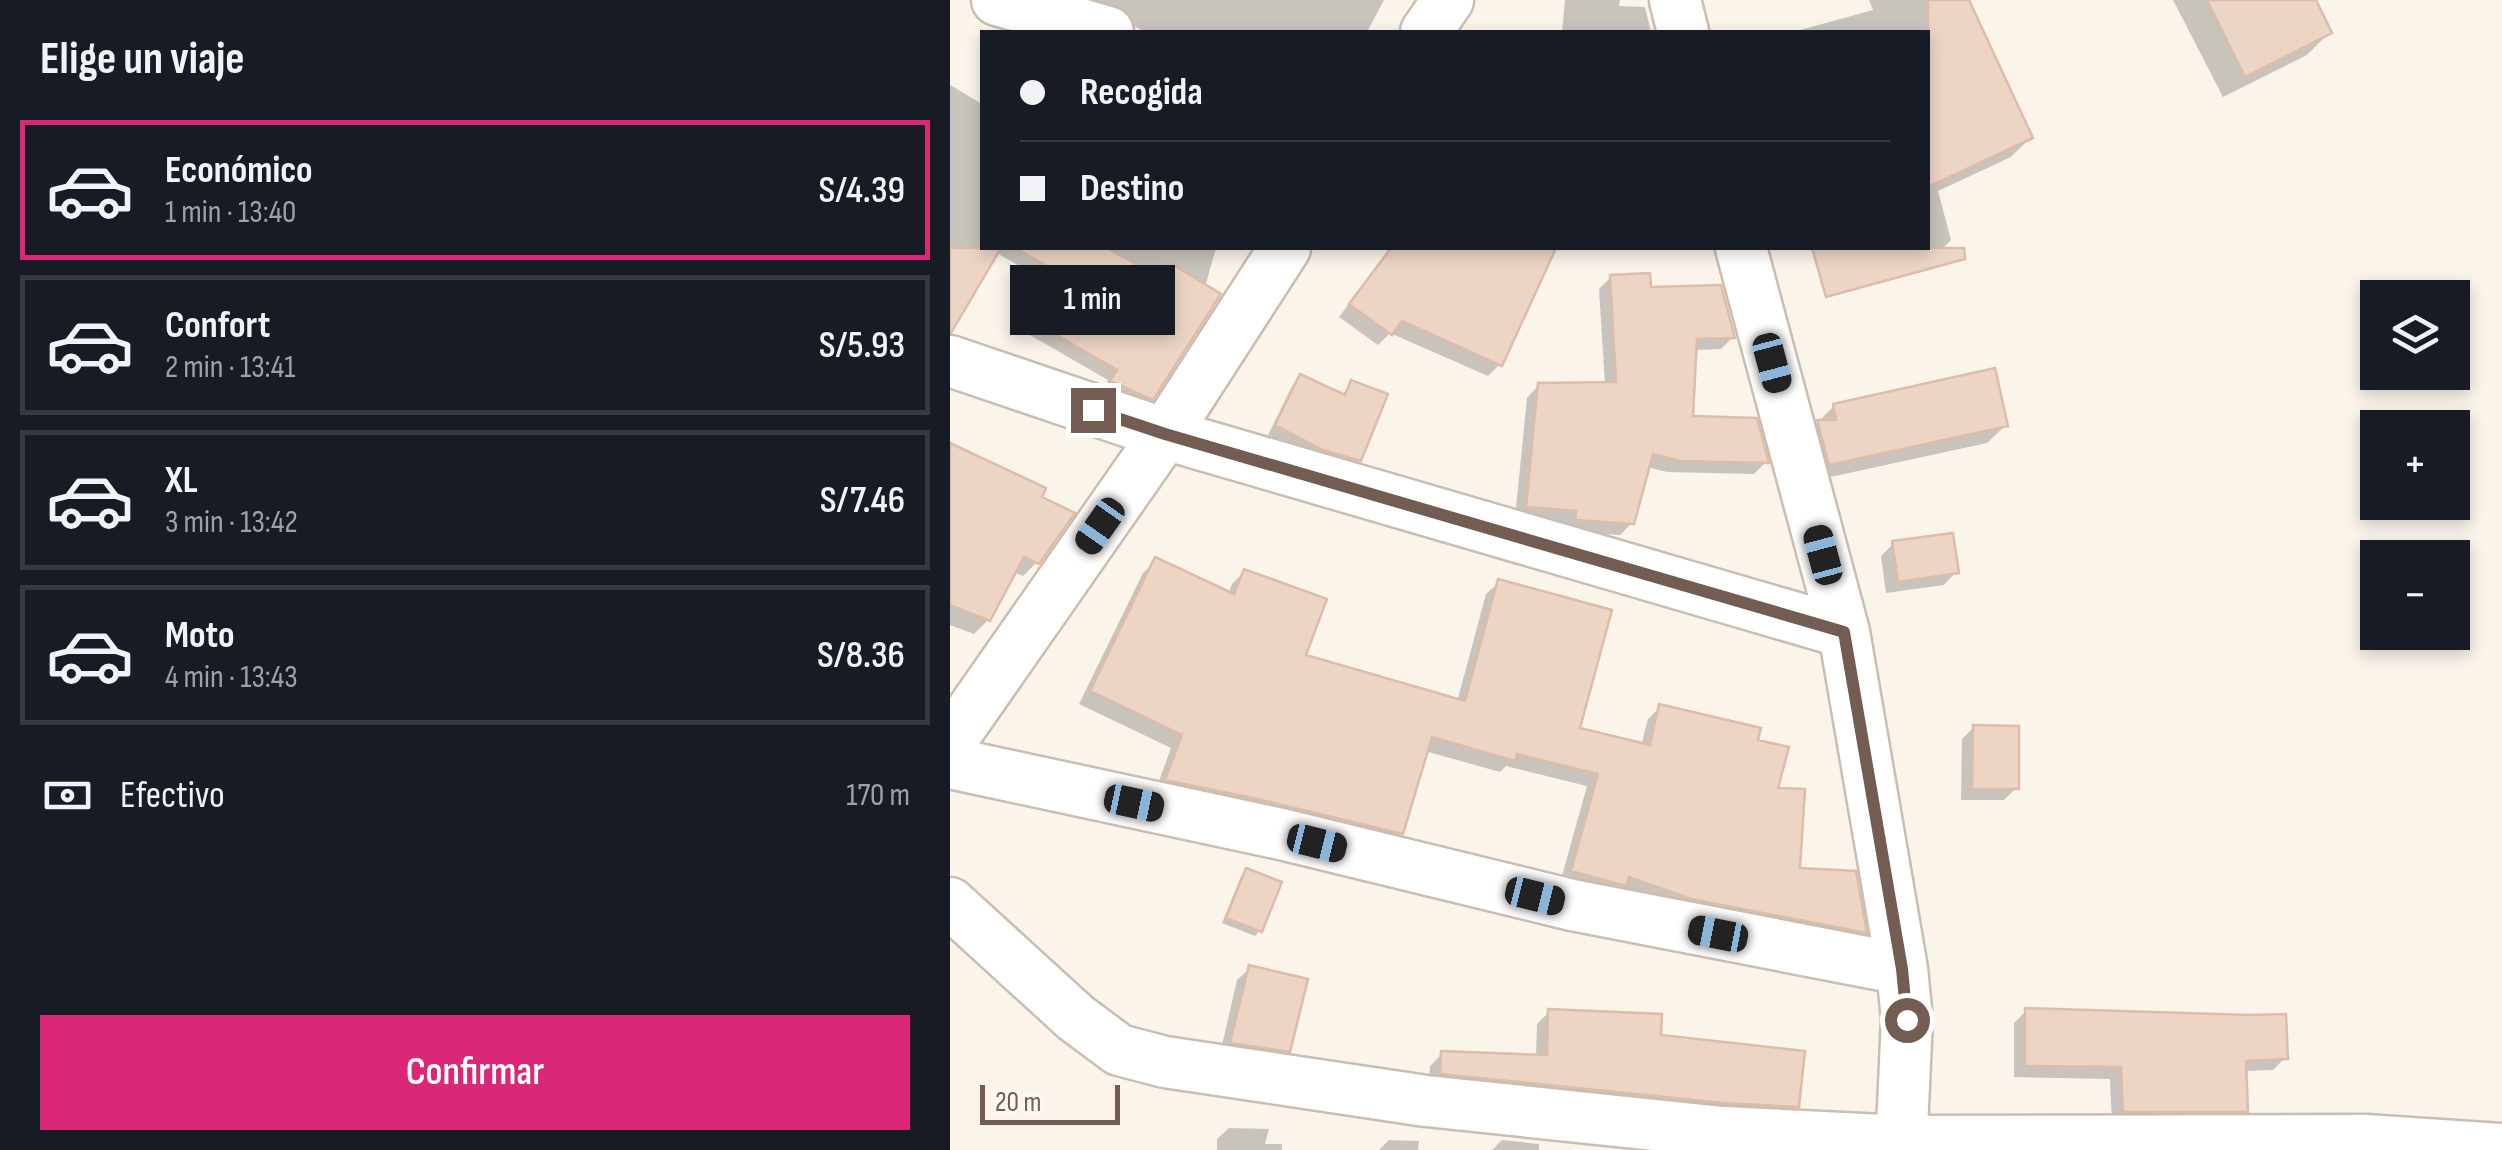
<!DOCTYPE html>
<html lang="es">
<head>
<meta charset="utf-8">
<style>
  body { margin:0; font-family:"Sofia Sans Condensed",sans-serif; background:#242831; color:#f1f3f6; height:100vh; display:flex; flex-direction:column; font-size:38px; white-space:nowrap }
  * { box-sizing:border-box; margin:0 }
  p { font-size:32px; color:#9ea1a6 }
  .icon { flex:none; width:55px; height:55px; fill:none; stroke:currentColor; stroke-width:2; stroke-linecap:round; stroke-linejoin:round }
  .map { position:relative; flex:1; overflow:hidden }
  .drawer { display:flex; flex-direction:column; background:#171b24; width:950px }
  .drawer>* { flex:none }
  .banner { position:absolute; left:30px; top:30px; width:950px; height:220px; border-radius:0px; box-shadow:0 5px 15px #0003; display:grid; align-content:center; height:220px; padding:0 40px; background:#171b24 }
  .controls { position:absolute; left:1410px; top:280px; display:grid; gap:20px }
  .controls a { display:grid; place-items:center; width:110px; height:110px; border-radius:0px; background:#171b24; box-shadow:0 5px 15px #0003; font-size:50px }
  .scale { position:absolute; left:30px; bottom:25px; width:140px; box-sizing:border-box; padding-left:10px; border:5px solid #735c51; border-top:0; font-size:28px; line-height:35px; white-space:nowrap; color:#735c51; -webkit-text-stroke:8px #fdf8f1; paint-order:stroke }
  .end { position:absolute; width:45px; height:45px; margin:-22px; border:12px solid #735c51; background:#fff; box-shadow:0 0 0 5px #fff }
  .from { border-radius:50% }
  .bubble { position:absolute; height:70px; border-radius:0px; background:#171b24; box-shadow:0 5px 15px #0003; font-size:32px; font-weight:600; line-height:70px; text-align:center }
  .car { position:absolute; width:30px; height:60px; margin:-30px -15px; border-radius:12px; box-shadow:0 0 8px 2px #0007; background:linear-gradient(#222 24%,#8ab4d8 0 40%,#222 0 76%,#8ab4d8 0 86%,#222 0) }
  .banner b { display:flex; align-items:center; gap:35px; height:95px; font-size:38px }
  .banner b+b { border-top:2px solid #363941 }
  .banner i { width:25px; height:25px; background:#f1f3f6 }
  ul { padding:0; list-style:none }
  li { display:flex; align-items:center; gap:30px; height:140px; margin:0 20px 15px; padding:0 20px; border:5px solid #363941; border-radius:0px }
  li div { flex:1 }
  li b { display:block; font-size:38px }
  li em { font-style:normal; font-weight:600 }
  li.on { border-color:#db2777 }
  li>.icon { width:90px; height:90px; stroke-width:1.5 }
  h2 { padding:0 40px; font-size:45px; line-height:120px }
  .pay { display:flex; align-items:center; gap:25px; height:110px; padding:0 40px; font-size:38px }
  .pay p { margin-inline-start:auto }
  .primary-button { display:flex; gap:20px; margin-top:auto; padding:20px 40px }
  .primary-button a { flex:1; height:115px; border-radius:0px; background:#db2777; color:#fff; font-size:40px; font-weight:600; line-height:115px; text-align:center }
  main { display:flex; flex:1; min-height:0 }
  .map>svg:first-child { display:block }
  .shadow { fill:#0003 }
  .building { fill:#edd5c6; stroke:#ddbca8; stroke-width:2.5 }
  .lines { fill:none; stroke-linecap:round; stroke-linejoin:round }
  .street-casing { stroke:#ccbdb2; stroke-width:55 }
  .street { stroke:#fff; stroke-width:50 }
  .route { stroke:#735c51; stroke-width:12 }
</style>
</head>
<body>
<main>
<section class="drawer">
<h2>Elige un viaje</h2>
<ul>
<li class="on"><svg class="icon" aria-label="car" viewBox="0 0 24 24"><path d="M5 17H2v-5l4-1 3-4h7l3 4 3 1v5h-3M9 17h6M6 11h13"/><circle cx="7" cy="17" r="2"/><circle cx="17" cy="17" r="2"/></svg><div><b>Económico</b><p>1 min · 13:40</p></div><em>S/4.39</em></li>
<li><svg class="icon" aria-label="car" viewBox="0 0 24 24"><path d="M5 17H2v-5l4-1 3-4h7l3 4 3 1v5h-3M9 17h6M6 11h13"/><circle cx="7" cy="17" r="2"/><circle cx="17" cy="17" r="2"/></svg><div><b>Confort</b><p>2 min · 13:41</p></div><em>S/5.93</em></li>
<li><svg class="icon" aria-label="car" viewBox="0 0 24 24"><path d="M5 17H2v-5l4-1 3-4h7l3 4 3 1v5h-3M9 17h6M6 11h13"/><circle cx="7" cy="17" r="2"/><circle cx="17" cy="17" r="2"/></svg><div><b>XL</b><p>3 min · 13:42</p></div><em>S/7.46</em></li>
<li><svg class="icon" aria-label="car" viewBox="0 0 24 24"><path d="M5 17H2v-5l4-1 3-4h7l3 4 3 1v5h-3M9 17h6M6 11h13"/><circle cx="7" cy="17" r="2"/><circle cx="17" cy="17" r="2"/></svg><div><b>Moto</b><p>4 min · 13:43</p></div><em>S/8.36</em></li>
</ul>
<div class="pay"><svg class="icon" aria-label="cash" viewBox="0 0 24 24"><path d="M3 7h18v10H3z"/><circle cx="12" cy="12" r="2"/></svg>Efectivo<p>170 m</p></div>
<div class="primary-button"><a>Confirmar</a></div>
</section>
<div class="map">
<svg width="1552" height="1150" viewBox="0 0 1552 1150">
  <rect width="100%" height="100%" fill="#faf4eb"/>
  <!-- shadow -->
  <path class="shadow" d="M 135,0 L 434,0 L 417,32 L 195,32 Z
    M 615,0 L 670,0 L 669,6 L 695,7 L 701,32 L 612,32 Z
    M 919,0 L 1017,0 L 1080,138 L 1061,157 L 988,191 L 1001,240 L 982,259 L 873,248 L 978,248 L 978,32 L 843,32 L 923,10 Z
    M 1223,0 L 1363,0 L 1379,33 L 1357,55 L 1273,97 Z
    M 0,85 L 32,104 L 32,248 L 266,248 L 255,287 L 201,398 L 191,408 L 152,392 L 158,380 L 80,335 L 108,288 L 45,252 L 0,271 Z
    M 440,248 L 604,248 L 550,364 L 538,376 L 440,333 L 428,345 L 389,317 Z
    M 661,277 L 699,290 L 783,337 L 771,349 L 744,350 L 740,418 L 816,462 L 804,474 L 717,472 L 697,467 L 682,523 L 670,535 L 615,532 L 615,522 L 565,518 L 577,398 L 589,385 L 655,384 L 649,289 Z
    M 351,377 L 391,396 L 402,383 L 409,460 L 400,469 L 363,458 L 318,435 L 342,386 Z
    M 884,406 L 1055,426 L 1037,443 L 862,481 L 850,440 Z
    M 0,446 L 88,498 L 87,562 L 73,576 L 63,572 L 38,620 L 24,634 L 0,625 Z
    M 943,544 L 1006,572 L 994,585 L 936,593 L 931,556 Z
    M 206,560 L 278,594 L 282,584 L 294,572 L 353,657 L 507,702 L 536,594 L 549,582 L 627,730 L 691,746 L 698,719 L 710,707 L 805,741 L 825,790 L 847,870 L 914,932 L 902,944 L 610,883 L 637,786 L 556,766 L 550,772 L 475,751 L 451,833 L 438,846 L 205,792 L 221,748 L 129,704 L 193,573 Z
    M 1024,727 L 1066,788 L 1054,800 L 1011,800 L 1012,739 Z
    M 296,871 L 310,930 L 305,936 L 272,923 L 291,876 Z
    M 300,968 L 338,1050 L 326,1063 L 270,1054 L 287,980 Z
    M 1076,1011 L 1335,1058 L 1323,1070 L 1294,1071 L 1295,1110 L 1283,1123 L 1162,1123 L 1160,1079 L 1064,1077 L 1064,1023 Z
    M 599,1012 L 709,1038 L 847,1106 L 835,1118 L 479,1085 L 480,1066 L 492,1054 L 586,1057 L 587,1024 Z
    M 279,1128 L 319,1129 L 315,1144 L 332,1144 L 332,1150 L 267,1150 L 267,1139 Z
    M 439,1140 L 469,1141 L 468,1150 L 429,1150 Z
    M 552,1140 L 589,1144 L 589,1150 L 542,1150 Z"/>
  <!-- building -->
  <path class="building" d="M 978,0 L 1019,0 L 1083,138 L 978,187 Z
    M 1257,0 L 1366,0 L 1382,33 L 1295,77 Z
    M 0,248 L 51,248 L 1,333 L 0,333 Z
    M 65,248 L 157,248 L 216,281 L 225,266 L 271,294 L 203,400 L 160,381 L 167,370 L 89,325 L 116,277 Z
    M 441,248 L 606,248 L 552,366 L 452,321 L 442,335 L 399,304 Z
    M 862,248 L 1014,248 L 1015,259 L 876,297 Z
    M 700,273 L 701,287 L 771,285 L 785,338 L 747,339 L 743,416 L 807,418 L 819,463 L 730,461 L 703,454 L 684,524 L 625,520 L 626,511 L 576,507 L 588,383 L 666,382 L 660,275 Z
    M 1045,368 L 1058,426 L 879,465 L 867,420 L 886,420 L 883,404 Z
    M 350,374 L 395,395 L 401,380 L 438,394 L 411,461 L 373,450 L 325,425 Z
    M 0,443 L 96,488 L 92,497 L 125,513 L 89,564 L 74,557 L 40,621 L 0,605 Z
    M 1003,533 L 1009,573 L 948,582 L 942,541 Z
    M 205,557 L 284,594 L 294,569 L 377,599 L 356,655 L 515,701 L 548,579 L 662,610 L 630,728 L 700,745 L 709,704 L 811,728 L 808,740 L 839,747 L 828,788 L 855,789 L 850,868 L 906,871 L 917,933 L 741,899 L 679,877 L 676,886 L 621,871 L 648,774 L 567,754 L 565,761 L 482,737 L 453,834 L 303,798 L 215,780 L 232,735 L 140,691 Z
    M 1023,725 L 1069,726 L 1069,789 L 1022,789 Z
    M 296,868 L 332,882 L 312,932 L 276,918 Z
    M 299,965 L 358,979 L 340,1052 L 280,1043 Z
    M 1075,1008 L 1299,1015 L 1336,1014 L 1338,1059 L 1296,1061 L 1298,1112 L 1173,1112 L 1171,1067 L 1075,1066 Z
    M 598,1009 L 712,1014 L 711,1035 L 855,1051 L 849,1107 L 774,1103 L 490,1074 L 491,1051 L 597,1055 Z"/>
  <g class="lines">
    <!-- street casing -->
    <g class="street-casing">
      <path id="street" d="M 47,0 L 158,32
        M 725,0 L 733,32
        M 476,32 L 498,0
        M 791,248 L 894,632 L 952,969 L 957,1019 L 951,1150
        M 0,361 L 215,434 L 894,632
        M 0,742 L 215,434 L 335,248
        M 0,763 L 331,834 L 622,905 L 952,969
        M 0,903 L 126,1018 L 169,1050 L 215,1062 L 476,1101 L 772,1132 L 953,1141 L 1416,1140 L 1552,1149"/>
    </g>
    <!-- street -->
    <use href="#street" class="street"/>
  </g>
  <g class="lines">
    <!-- route -->
    <path class="route" d="M 143,410 L 215,434 L 894,632 L 952,969 L 957,1020"/>
  </g>
</svg>
<div class="controls">
<a><svg class="icon" aria-label="layers" viewBox="0 0 24 24"><path d="M12 4l9 5-9 5-9-5zM3 14l9 5 9-5"/></svg></a>
<a>+</a>
<a>−</a>
</div>
<div class="scale">20 m</div>
<i class="end from" style="left:957px;top:1020px"></i>
<i class="end" style="left:143px;top:410px"></i>
<div class="bubble" style="left:60px;top:265px;width:165px">1 min</div>
<i class="car" style="left:822px;top:363px;rotate:165deg"></i>
<i class="car" style="left:150px;top:526px;rotate:215deg"></i>
<i class="car" style="left:873px;top:555px;rotate:345deg"></i>
<i class="car" style="left:184px;top:803px;rotate:102deg"></i>
<i class="car" style="left:367px;top:843px;rotate:104deg"></i>
<i class="car" style="left:585px;top:896px;rotate:104deg"></i>
<i class="car" style="left:768px;top:934px;rotate:281deg"></i>
<div class="banner">
<b><i class="from"></i>Recogida</b>
<b><i></i>Destino</b>
</div>
</div>
</main>
</body>
</html>
